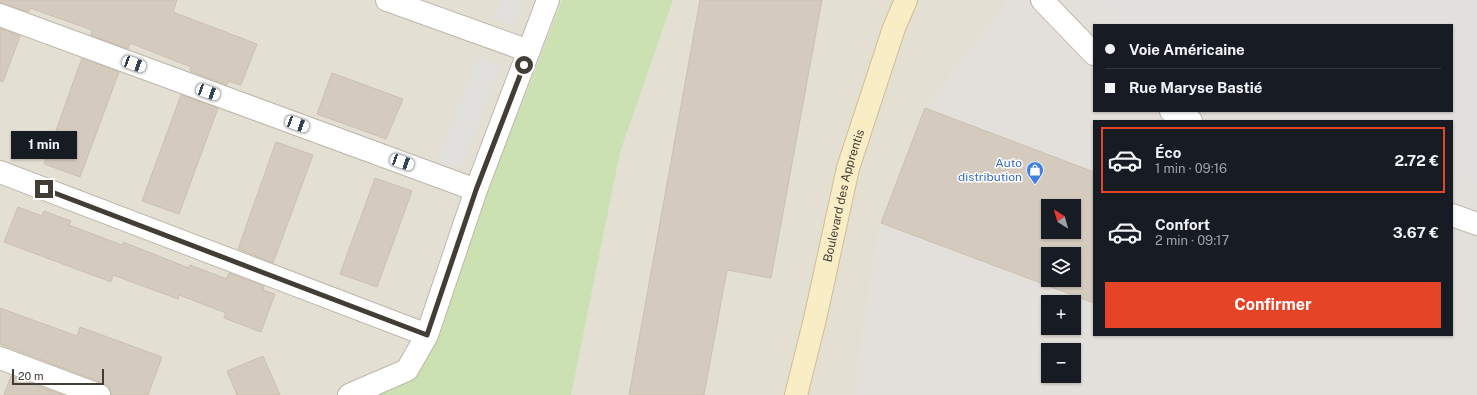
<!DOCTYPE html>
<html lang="fr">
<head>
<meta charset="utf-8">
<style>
  body { margin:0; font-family:"Public Sans",sans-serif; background:#20242c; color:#f1f3f6; height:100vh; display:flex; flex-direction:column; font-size:15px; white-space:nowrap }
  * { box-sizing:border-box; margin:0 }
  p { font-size:13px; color:#9ea1a6 }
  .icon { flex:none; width:22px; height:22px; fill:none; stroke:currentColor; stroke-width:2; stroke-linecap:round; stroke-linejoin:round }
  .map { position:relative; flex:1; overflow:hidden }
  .side { position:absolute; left:1093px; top:120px; width:360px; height:216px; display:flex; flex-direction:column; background:#171b24; border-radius:0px; box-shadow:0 1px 3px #0004 }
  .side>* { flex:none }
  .top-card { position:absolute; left:1093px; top:24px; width:360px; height:88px; border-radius:0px; box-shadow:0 1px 3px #0004; display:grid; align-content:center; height:88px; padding:0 12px; background:#171b24 }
  .needle { width:26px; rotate:323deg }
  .tools { position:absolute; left:1041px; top:199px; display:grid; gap:8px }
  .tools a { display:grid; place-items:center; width:40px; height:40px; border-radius:0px; background:#171b24; box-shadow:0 1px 3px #0004; font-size:20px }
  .scale { position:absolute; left:12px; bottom:10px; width:92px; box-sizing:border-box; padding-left:4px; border:2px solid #423d35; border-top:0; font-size:11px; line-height:14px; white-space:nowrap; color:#423d35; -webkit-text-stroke:3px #fff; paint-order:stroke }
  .end { position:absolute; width:18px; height:18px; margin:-9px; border:5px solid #423d35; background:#fff; box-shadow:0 0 0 2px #fff }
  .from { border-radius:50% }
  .bubble { position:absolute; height:28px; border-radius:0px; background:#171b24; box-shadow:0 1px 3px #0004; font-size:13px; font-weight:700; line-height:28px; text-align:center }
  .car { position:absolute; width:12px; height:24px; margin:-12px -6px; border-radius:5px; box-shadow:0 0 3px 1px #0007; background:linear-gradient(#fff 24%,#345 0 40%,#fff 0 76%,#345 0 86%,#fff 0) }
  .top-card b { display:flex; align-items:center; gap:14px; height:38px; font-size:15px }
  .top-card b+b { border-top:1px solid #363941 }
  .top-card i { width:10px; height:10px; background:#f1f3f6 }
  ul { padding:7px 0 0; list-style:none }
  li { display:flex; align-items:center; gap:12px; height:66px; margin:0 8px 6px; padding:0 4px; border:2px solid transparent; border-radius:0px }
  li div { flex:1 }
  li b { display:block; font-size:15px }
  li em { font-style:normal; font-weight:700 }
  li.active { border-color:#e64427 }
  li>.icon { width:36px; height:36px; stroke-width:1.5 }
  .cta { display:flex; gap:8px; margin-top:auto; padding:8px 12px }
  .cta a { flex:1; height:46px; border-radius:0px; background:#e64427; color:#fff; font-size:16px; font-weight:700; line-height:46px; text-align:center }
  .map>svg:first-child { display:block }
  .residential { fill:#e4dfd3 }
  .industrial { fill:#e3dfda; fill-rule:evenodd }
  .green { fill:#cbe1b1 }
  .parking { fill:#e2e0dd }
  .building { fill:#d4cbbe; stroke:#cbc0af; fill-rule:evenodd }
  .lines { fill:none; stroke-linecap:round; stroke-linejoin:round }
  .street-casing { stroke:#beb7ab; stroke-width:24 }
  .secondary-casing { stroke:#ccbf98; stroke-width:24 }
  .street { stroke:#fff; stroke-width:22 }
  .secondary { stroke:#f9edc6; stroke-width:22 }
  .route { stroke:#423d35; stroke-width:5 }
  .labels { text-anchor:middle; stroke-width:3; stroke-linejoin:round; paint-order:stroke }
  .shop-label { font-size:12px; fill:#366cbe; stroke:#fff; text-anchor:end }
  .street-label { font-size:12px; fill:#423d35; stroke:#fff }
</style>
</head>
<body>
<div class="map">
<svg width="1477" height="395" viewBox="0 0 1477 395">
  <rect width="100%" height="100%" fill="#f1ede5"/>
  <!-- residential -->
  <path class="residential" d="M 0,0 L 1009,0 L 925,108 L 881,223 L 866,312 L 855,395 L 0,395 Z"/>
  <!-- industrial -->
  <path class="industrial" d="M 1009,0 L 1477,0 L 1477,395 L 855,395 L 866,312 L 881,223 L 925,108 ZM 1094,25 L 1452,25 L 1452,111 L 1094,111 ZM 1094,121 L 1452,121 L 1452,335 L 1094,335 ZM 1048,206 L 1074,206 L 1074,232 L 1048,232 ZM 1048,254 L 1074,254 L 1074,280 L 1048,280 ZM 1048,302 L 1074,302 L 1074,328 L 1048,328 ZM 1048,350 L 1074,350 L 1074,376 L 1048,376 Z"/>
  <!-- green -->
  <path class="green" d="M 562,0 L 673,0 L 620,152 L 571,395 L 372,395 L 412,378 L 524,99 Z"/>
  <!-- parking -->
  <path class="parking" d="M 501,0 L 523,0 L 513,26 L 494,18 Z
    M 1096,0 L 1477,0 L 1477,185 L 1471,185 L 1452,178 L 1452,121 L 1292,121 L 1264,111 L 1452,111 L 1452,25 L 1124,25 Z
    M 478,55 L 501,65 L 461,169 L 437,160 Z"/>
  <!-- building -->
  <path class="building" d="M 0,0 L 177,0 L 173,12 L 257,44 L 241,85 L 228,81 L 227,85 L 190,71 L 191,67 L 130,43 L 128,49 L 91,35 L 92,30 L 30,8 L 28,12 L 0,3 Z
    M 700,0 L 822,0 L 771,278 L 727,270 L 704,395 L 629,395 Z
    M 0,28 L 20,36 L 3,82 L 0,81 Z
    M 82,58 L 119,72 L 80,177 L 44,164 Z
    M 332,73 L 403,99 L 386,139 L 317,114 Z
    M 181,95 L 218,108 L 179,214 L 142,201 Z
    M 925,108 L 1094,172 L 1094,303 L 881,223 ZM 1048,206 L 1074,206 L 1074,232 L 1048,232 ZM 1048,254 L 1074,254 L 1074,280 L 1048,280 Z
    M 276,142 L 313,155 L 273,263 L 238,249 Z
    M 375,178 L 412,191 L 377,287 L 340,274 Z
    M 18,207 L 42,216 L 44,211 L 71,221 L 69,225 L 122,245 L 123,242 L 189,268 L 190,265 L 227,279 L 229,273 L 264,286 L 263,290 L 275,294 L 261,332 L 224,318 L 226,313 L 179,295 L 178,299 L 113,275 L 111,282 L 4,242 Z
    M 0,308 L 77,336 L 80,327 L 162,357 L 148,395 L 111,395 L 109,387 L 103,383 L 0,344 Z
    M 263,356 L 280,395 L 237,395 L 227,371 Z
    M 11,376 L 63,395 L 4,395 Z"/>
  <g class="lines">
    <!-- street casing -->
    <g class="street-casing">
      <path id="street" d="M 387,0 L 529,51
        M 1042,0 L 1094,54
        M 0,15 L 476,190
        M 1171,111 L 1191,121
        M 0,172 L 427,335
        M 1452,215 L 1477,224
        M 0,358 L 99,395
        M 349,395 L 407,370 L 427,335 L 476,190 L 548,0"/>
    </g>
    <!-- secondary casing -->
    <g class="secondary-casing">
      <g id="secondary">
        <path id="s1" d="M 796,395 L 815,319 L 848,168 L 894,28 L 906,0"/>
      </g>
    </g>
    <!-- street -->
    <use href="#street" class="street"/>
    <!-- secondary -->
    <use href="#secondary" class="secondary"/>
  </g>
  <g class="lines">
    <!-- route -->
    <path class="route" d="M 44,189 L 427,335 L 476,190 L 524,65"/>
  </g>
  <!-- icons -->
  <defs>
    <g id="shop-pin" transform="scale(0.9)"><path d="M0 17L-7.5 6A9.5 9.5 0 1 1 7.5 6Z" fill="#3f7fe0" stroke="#fff"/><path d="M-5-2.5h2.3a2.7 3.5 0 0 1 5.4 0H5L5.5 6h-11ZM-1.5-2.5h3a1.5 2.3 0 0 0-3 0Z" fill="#fff"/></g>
  </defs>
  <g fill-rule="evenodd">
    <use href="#shop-pin" x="1035" y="170"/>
  </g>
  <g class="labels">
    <!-- shop labels -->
    <g class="shop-label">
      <text x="1022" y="167">Auto<tspan x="1022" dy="14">distribution</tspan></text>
    </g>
    <!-- street labels -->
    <g class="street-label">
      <text dy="4" stroke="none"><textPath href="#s1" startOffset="205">Boulevard des Apprentis</textPath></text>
    </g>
  </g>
</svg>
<div class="tools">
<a><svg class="needle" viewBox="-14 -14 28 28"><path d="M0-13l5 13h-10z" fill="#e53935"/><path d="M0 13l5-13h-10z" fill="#9ea1a6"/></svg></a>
<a><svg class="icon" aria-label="layers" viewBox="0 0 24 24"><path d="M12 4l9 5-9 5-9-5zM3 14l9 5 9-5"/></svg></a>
<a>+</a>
<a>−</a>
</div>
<div class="scale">20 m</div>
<i class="end from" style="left:524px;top:65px"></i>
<i class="end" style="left:44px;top:189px"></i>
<div class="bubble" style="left:11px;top:131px;width:66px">1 min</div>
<i class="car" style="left:134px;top:64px;rotate:110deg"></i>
<i class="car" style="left:208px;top:92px;rotate:110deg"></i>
<i class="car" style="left:297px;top:124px;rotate:110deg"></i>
<i class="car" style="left:402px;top:162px;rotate:110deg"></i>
<div class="top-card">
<b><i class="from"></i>Voie Américaine</b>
<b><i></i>Rue Maryse Bastié</b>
</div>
<section class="side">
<ul>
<li class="active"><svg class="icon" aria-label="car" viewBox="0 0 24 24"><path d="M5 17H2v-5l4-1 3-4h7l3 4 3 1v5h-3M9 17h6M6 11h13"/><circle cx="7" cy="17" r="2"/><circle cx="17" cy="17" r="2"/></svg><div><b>Éco</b><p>1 min · 09:16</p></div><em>2.72 €</em></li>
<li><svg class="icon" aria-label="car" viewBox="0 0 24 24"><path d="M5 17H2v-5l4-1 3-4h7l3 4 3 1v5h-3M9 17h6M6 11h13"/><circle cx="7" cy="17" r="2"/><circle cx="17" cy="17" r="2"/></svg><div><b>Confort</b><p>2 min · 09:17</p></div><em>3.67 €</em></li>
</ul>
<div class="cta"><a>Confirmer</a></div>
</section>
</div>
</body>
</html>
